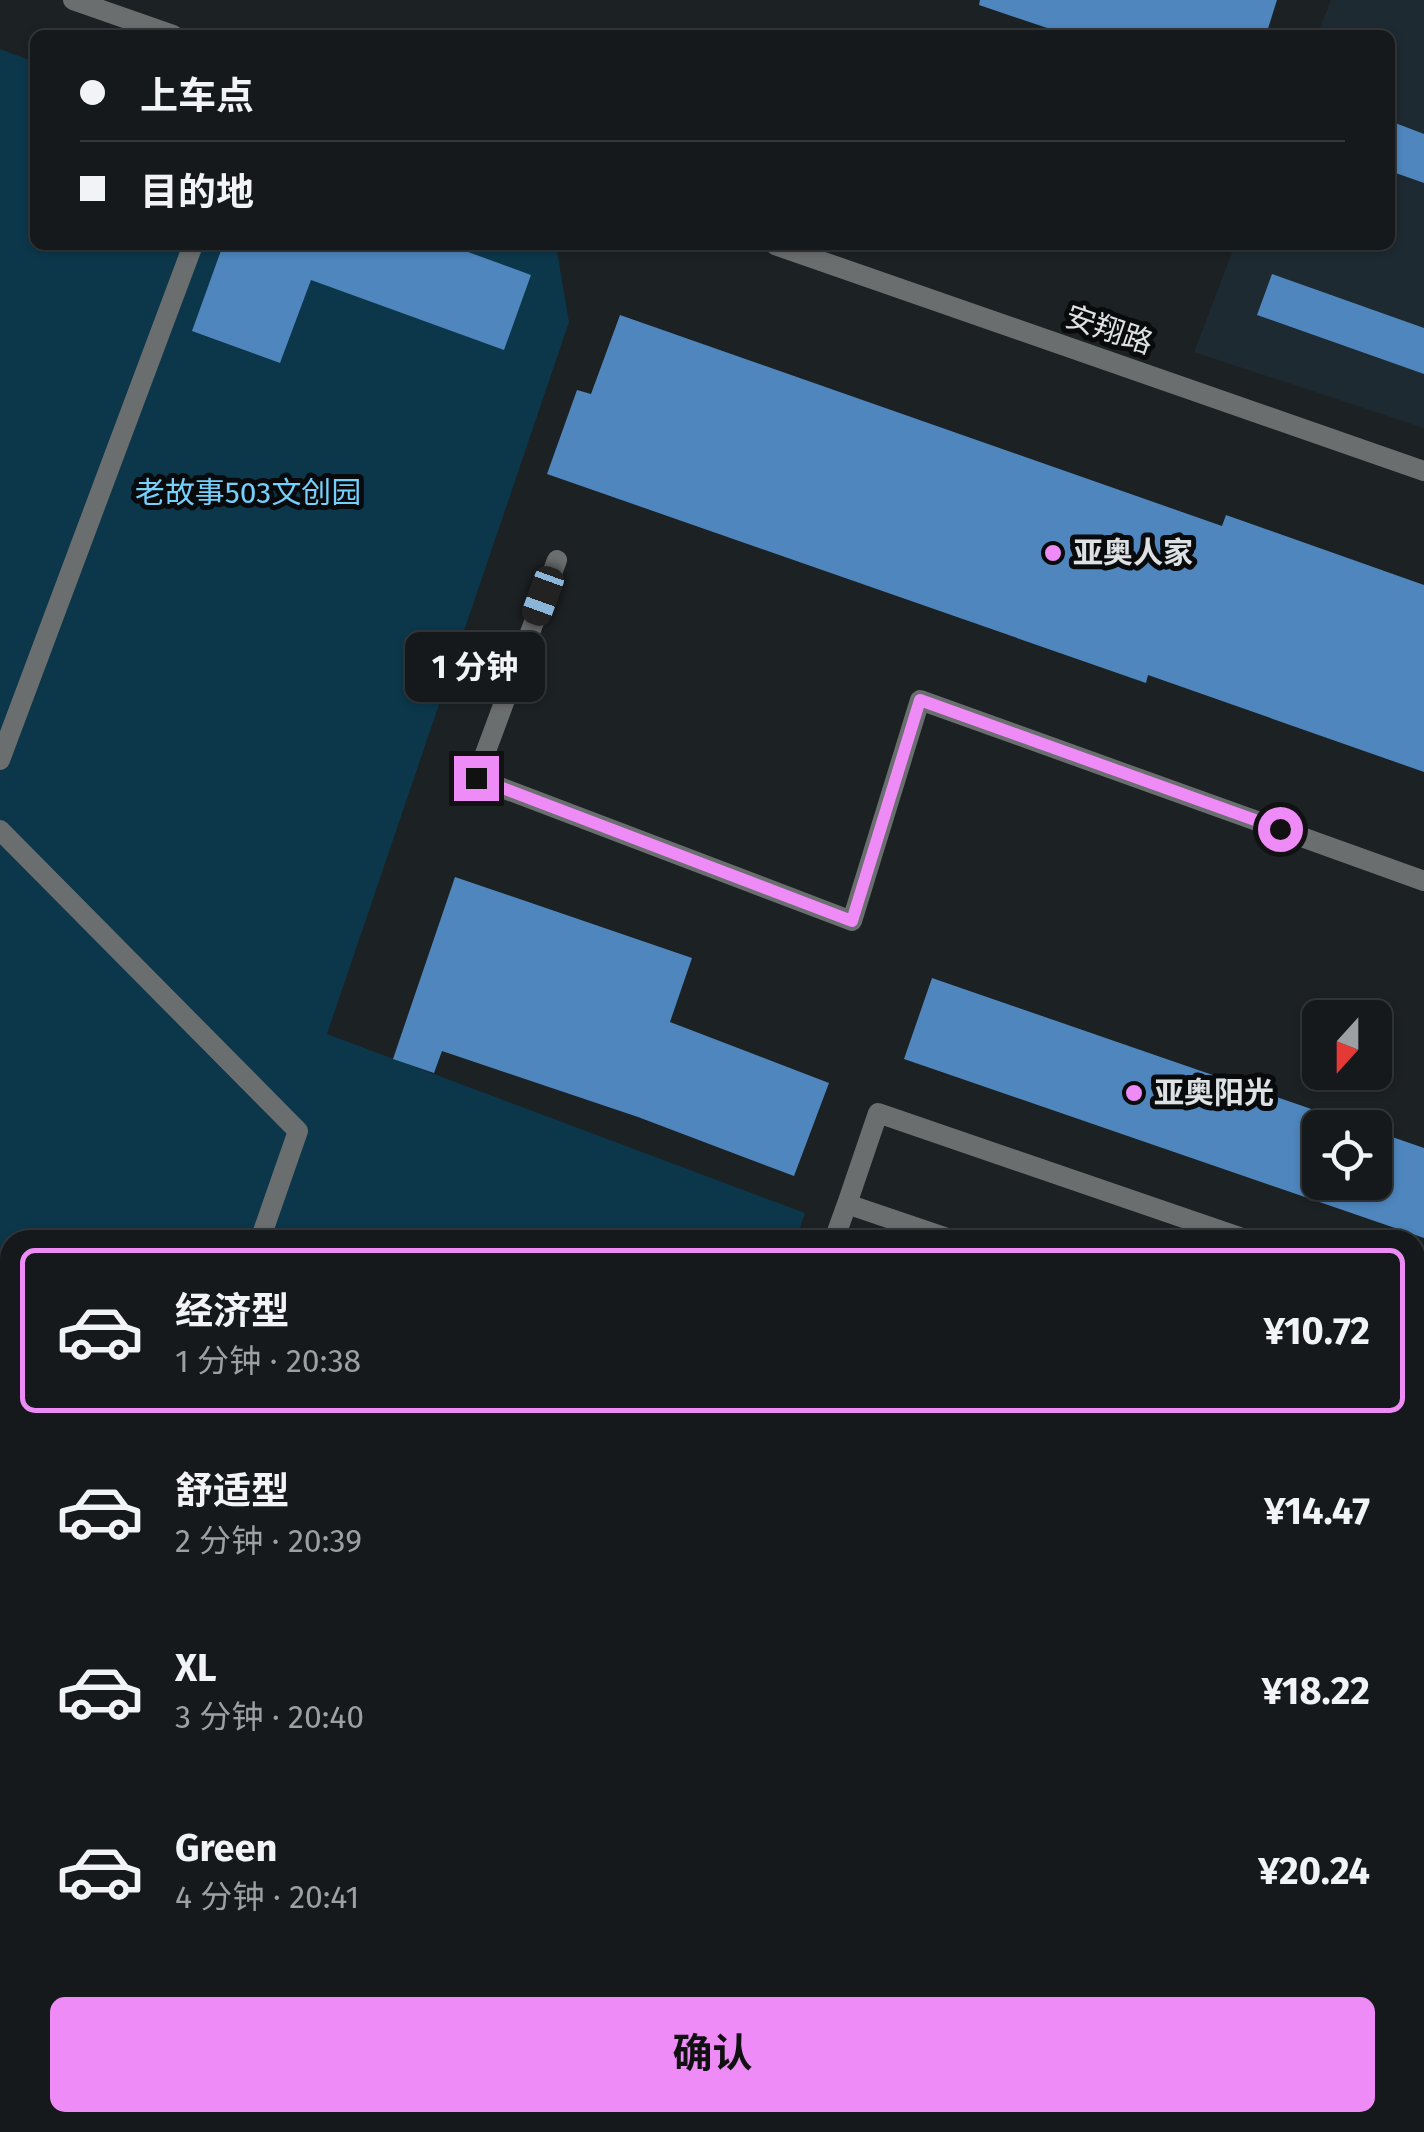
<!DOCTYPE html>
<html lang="zh">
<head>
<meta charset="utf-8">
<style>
  body { margin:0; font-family:"Fira Sans","Noto Sans SC",sans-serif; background:#1e2224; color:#f1f3f6; height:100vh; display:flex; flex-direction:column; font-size:38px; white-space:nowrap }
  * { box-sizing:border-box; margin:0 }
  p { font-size:32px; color:#9da0a3 }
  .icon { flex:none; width:55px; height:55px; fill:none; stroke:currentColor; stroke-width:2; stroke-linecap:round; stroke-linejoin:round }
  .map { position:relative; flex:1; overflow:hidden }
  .details { position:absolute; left:0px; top:1230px; width:1425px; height:902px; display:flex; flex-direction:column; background:#15191b; border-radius:30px 30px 0 0; box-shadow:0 2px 8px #0004,0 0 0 2px #34383a }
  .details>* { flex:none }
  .guide { position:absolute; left:30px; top:30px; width:1365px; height:220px; border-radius:15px; box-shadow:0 2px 8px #0004,0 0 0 2px #34383a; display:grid; align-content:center; height:220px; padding:0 50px; background:#15191b }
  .needle { width:65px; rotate:201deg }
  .buttons { position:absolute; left:1302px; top:1000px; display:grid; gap:20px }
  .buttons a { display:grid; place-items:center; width:90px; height:90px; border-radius:15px; background:#15191b; box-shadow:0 2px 8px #0004,0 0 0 2px #34383a; font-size:50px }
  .end { position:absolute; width:45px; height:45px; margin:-22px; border:12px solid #ee8bf7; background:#111; box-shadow:0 0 0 5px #111 }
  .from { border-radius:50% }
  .bubble { position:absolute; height:70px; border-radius:15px; background:#15191b; box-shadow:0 2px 8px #0004,0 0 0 2px #34383a; font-size:32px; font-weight:700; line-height:70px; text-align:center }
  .car { position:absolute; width:30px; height:60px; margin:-30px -15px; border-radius:12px; box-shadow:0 0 8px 2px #0007; background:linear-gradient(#222 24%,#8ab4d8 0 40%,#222 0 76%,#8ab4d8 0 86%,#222 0) }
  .guide b { display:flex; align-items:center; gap:35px; height:95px; font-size:38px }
  .guide b+b { border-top:2px solid #34383a }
  .guide i { width:25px; height:25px; background:#f1f3f6 }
  ul { padding:18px 0 0; list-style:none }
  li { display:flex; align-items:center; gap:30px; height:165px; margin:0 20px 15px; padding:0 30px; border:5px solid transparent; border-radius:15px }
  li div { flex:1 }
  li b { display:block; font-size:38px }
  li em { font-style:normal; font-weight:700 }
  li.active { border-color:#ee8bf7 }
  li>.icon { width:90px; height:90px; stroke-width:1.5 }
  .cta { display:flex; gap:20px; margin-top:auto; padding:20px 50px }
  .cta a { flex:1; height:115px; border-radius:15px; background:#ee8bf7; color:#111; font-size:40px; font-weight:700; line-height:115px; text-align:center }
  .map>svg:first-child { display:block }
  .built { fill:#1e2a31 }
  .green { fill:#0c374a }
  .building { fill:#4e86bd }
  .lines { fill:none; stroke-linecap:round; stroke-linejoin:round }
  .service { stroke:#6b6e6f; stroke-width:18 }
  .minor { stroke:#6b6e6f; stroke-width:20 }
  .tertiary { stroke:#6b6e6f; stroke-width:20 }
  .route { stroke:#ee8bf7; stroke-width:12 }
  .poi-dot { fill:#ee8bf7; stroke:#080a0c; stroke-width:4 }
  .labels { text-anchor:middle; stroke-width:10; stroke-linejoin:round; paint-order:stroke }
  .street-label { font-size:30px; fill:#dde1e3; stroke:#080a0c }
  .park-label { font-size:30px; fill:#75d0fc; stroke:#080a0c }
  .poi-label { font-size:30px; font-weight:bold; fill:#dde1e3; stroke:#080a0c; text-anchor:start }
</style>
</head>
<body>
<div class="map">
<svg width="1424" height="2132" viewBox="0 0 1424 2132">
  <rect width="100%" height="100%" fill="#1c2124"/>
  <!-- built -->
  <path class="built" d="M 1331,0 L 1424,0 L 1424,428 L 1194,352 L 1235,245 L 1390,245 L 1390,35 L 1317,35 Z"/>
  <!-- green -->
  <path class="green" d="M 0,49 L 35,62 L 35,245 L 556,245 L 569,322 L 327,1034 L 805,1213 L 796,1240 L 10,1240 L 10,2092 L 0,2088 Z
    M 99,2123 L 299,2122 L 299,2123 L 295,2132 L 127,2132 Z"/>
  <!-- building -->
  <path class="building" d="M 980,0 L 1277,0 L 1266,35 L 1068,35 L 979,5 Z
    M 1390,121 L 1424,134 L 1424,183 L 1390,171 Z
    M 223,245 L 449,245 L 531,275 L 504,350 L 311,280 L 280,363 L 192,331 Z
    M 1272,274 L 1424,328 L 1424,374 L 1257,315 Z
    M 620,315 L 1222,526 L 1226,515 L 1424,585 L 1424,772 L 1148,675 L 1146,683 L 547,474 L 577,390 L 591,394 Z
    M 455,877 L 692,958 L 670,1022 L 829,1083 L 794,1176 L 638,1117 L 442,1051 L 434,1073 L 393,1059 Z
    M 932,978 L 1320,1112 L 1320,1182 L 1375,1182 L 1375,1131 L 1424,1148 L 1424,1238 L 904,1059 Z"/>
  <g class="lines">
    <!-- service -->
    <path class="service" d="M 0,1938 L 10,1941"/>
    <!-- minor -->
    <path class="minor" d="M 73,0 L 173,35
      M 775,245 L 1424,471
      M 557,560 L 476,778 L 852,921 L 920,700 L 1424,881
      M 0,760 L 193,245
      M 0,830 L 298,1131 L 260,1240
      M 834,1240 L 847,1204
      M 953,1240 L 847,1204 L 878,1113 L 1248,1240
      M 1415,1297 L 1424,1300
      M 1415,1393 L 1424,1367
      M 0,1989 L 10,1960
      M 1094,2122 L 1120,2132
      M 1355,2122 L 1382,2132
      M 1157,2132 L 1161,2122"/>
    <!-- tertiary -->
    <path class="tertiary" d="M 0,2125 L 19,2132"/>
  </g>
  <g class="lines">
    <!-- route -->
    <path class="route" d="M 476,778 L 852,921 L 920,700 L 1280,829"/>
  </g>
  <!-- markers -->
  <g class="poi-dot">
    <circle cx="1053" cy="553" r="10"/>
    <circle cx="1134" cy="1093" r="10"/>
  </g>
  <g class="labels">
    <!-- street labels -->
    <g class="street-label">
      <text transform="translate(1109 330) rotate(19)" y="10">安翔路</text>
    </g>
    <!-- park labels -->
    <g class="park-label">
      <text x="248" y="503">老故事503文创园</text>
    </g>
    <!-- poi labels -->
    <g class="poi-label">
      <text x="1073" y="563">亚奥人家</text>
      <text x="1154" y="1103">亚奥阳光</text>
    </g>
  </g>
</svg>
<div class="buttons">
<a><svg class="needle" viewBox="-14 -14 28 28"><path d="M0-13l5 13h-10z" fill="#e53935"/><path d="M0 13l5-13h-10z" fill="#9da0a3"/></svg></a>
<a><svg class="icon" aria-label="locate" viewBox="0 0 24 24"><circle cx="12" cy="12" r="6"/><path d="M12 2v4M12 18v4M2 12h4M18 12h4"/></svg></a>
</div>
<i class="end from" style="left:1280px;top:829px"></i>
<i class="end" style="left:476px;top:778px"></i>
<div class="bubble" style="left:405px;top:632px;width:140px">1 分钟</div>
<i class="car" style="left:543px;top:596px;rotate:200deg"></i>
<div class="guide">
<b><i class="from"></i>上车点</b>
<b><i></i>目的地</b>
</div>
<section class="details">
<ul>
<li class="active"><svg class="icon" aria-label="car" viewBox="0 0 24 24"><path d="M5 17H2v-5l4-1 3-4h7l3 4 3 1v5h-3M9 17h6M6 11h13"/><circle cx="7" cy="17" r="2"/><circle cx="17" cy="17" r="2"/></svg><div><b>经济型</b><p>1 分钟 · 20:38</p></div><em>¥10.72</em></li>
<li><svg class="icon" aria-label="car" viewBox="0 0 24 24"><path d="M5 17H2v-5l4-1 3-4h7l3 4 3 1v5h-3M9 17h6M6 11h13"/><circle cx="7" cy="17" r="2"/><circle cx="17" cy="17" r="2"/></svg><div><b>舒适型</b><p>2 分钟 · 20:39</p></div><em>¥14.47</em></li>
<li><svg class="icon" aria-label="car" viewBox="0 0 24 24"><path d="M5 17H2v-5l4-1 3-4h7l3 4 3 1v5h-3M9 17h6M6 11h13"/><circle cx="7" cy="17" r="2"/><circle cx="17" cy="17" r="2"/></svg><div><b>XL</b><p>3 分钟 · 20:40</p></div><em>¥18.22</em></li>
<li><svg class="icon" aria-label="car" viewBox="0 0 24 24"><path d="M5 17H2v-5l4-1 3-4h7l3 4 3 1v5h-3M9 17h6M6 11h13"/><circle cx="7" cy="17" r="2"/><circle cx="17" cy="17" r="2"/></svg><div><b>Green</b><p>4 分钟 · 20:41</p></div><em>¥20.24</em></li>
</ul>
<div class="cta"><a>确认</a></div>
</section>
</div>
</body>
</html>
